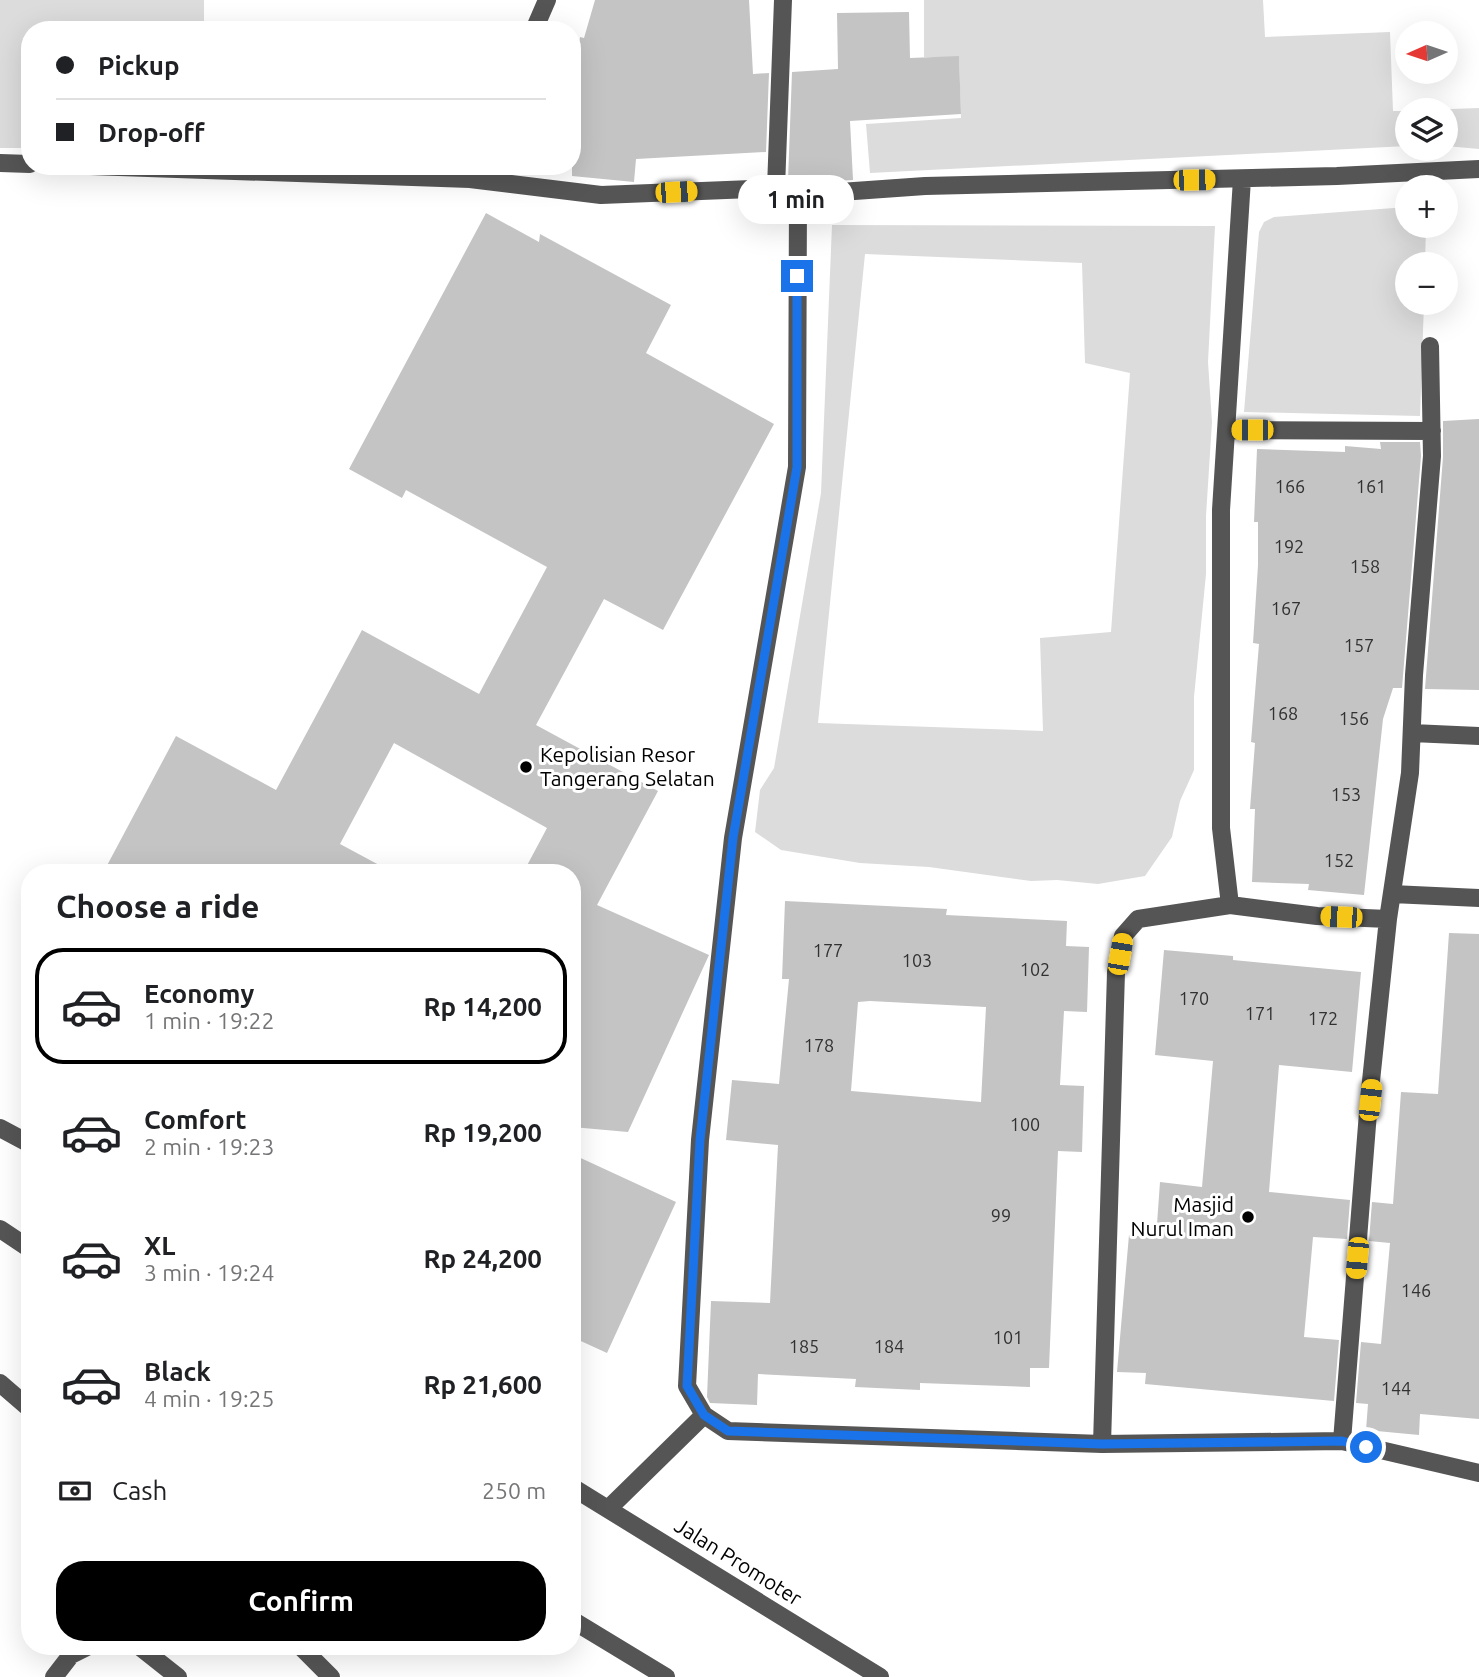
<!DOCTYPE html>
<html lang="en">
<head>
<meta charset="utf-8">
<style>
  body { margin:0; font-family:Ubuntu,sans-serif; background:#f2f2f2; color:#202124; height:100vh; display:flex; flex-direction:column; font-size:26px; white-space:nowrap }
  * { box-sizing:border-box; margin:0 }
  p { font-size:23px; color:#757577 }
  .icon { flex:none; width:38px; height:38px; fill:none; stroke:currentColor; stroke-width:2; stroke-linecap:round; stroke-linejoin:round }
  .map { position:relative; flex:1; overflow:hidden }
  .sheet { position:absolute; left:21px; top:864px; width:560px; height:791px; display:flex; flex-direction:column; background:#fff; border-radius:28px; box-shadow:0 7px 28px #0002 }
  .sheet>* { flex:none }
  .banner { position:absolute; left:21px; top:21px; width:560px; height:154px; border-radius:28px; box-shadow:0 7px 28px #0002; display:grid; align-content:center; height:154px; padding:0 35px; background:#fff }
  .needle { width:46px; rotate:267deg }
  .fabs { position:absolute; left:1395px; top:21px; display:grid; gap:14px }
  .fabs a { display:grid; place-items:center; width:63px; height:63px; border-radius:50%; background:#fff; box-shadow:0 7px 28px #0002; font-size:35px }
  .end { position:absolute; width:32px; height:32px; margin:-16px; border:9px solid #1a73e8; background:#fff; box-shadow:0 0 0 4px #fff }
  .from { border-radius:50% }
  .bubble { position:absolute; height:49px; border-radius:24px; background:#fff; box-shadow:0 7px 28px #0002; font-size:23px; font-weight:700; line-height:49px; text-align:center }
  .car { position:absolute; width:21px; height:42px; margin:-21px -10px; border-radius:9px; box-shadow:0 0 5px 2px #0007; background:linear-gradient(#f5c518 24%,#345 0 40%,#f5c518 0 76%,#345 0 86%,#f5c518 0) }
  .banner b { display:flex; align-items:center; gap:24px; height:66px; font-size:26px }
  .banner b+b { border-top:2px solid #e0e0e0 }
  .banner i { width:18px; height:18px; background:#202124 }
  ul { padding:0; list-style:none }
  li { display:flex; align-items:center; gap:21px; height:116px; margin:0 14px 10px; padding:0 21px; border:4px solid transparent; border-radius:28px }
  li div { flex:1 }
  li b { display:block; font-size:26px }
  li em { font-style:normal; font-weight:700 }
  li.on { border-color:#000 }
  li>.icon { width:63px; height:63px; stroke-width:1.5 }
  h2 { padding:0 35px; font-size:32px; line-height:84px }
  .pay { display:flex; align-items:center; gap:18px; height:77px; padding:0 35px; font-size:26px }
  .pay p { margin-inline-start:auto }
  .cta { display:flex; gap:14px; margin-top:auto; padding:14px 35px }
  .cta a { flex:1; height:80px; border-radius:28px; background:#000; color:#fff; font-size:28px; font-weight:700; line-height:80px; text-align:center }
  .map>svg:first-child { display:block }
  .green { fill:#dcdcdc; fill-rule:evenodd }
  .building { fill:#c4c4c4; fill-rule:evenodd }
  .lines { fill:none; stroke-linecap:round; stroke-linejoin:round }
  .minor { stroke:#555; stroke-width:18 }
  .route { stroke:#1a73e8; stroke-width:9 }
  .poi-dot { fill:#000; stroke:#fff; stroke-width:2.5 }
  .labels { text-anchor:middle; stroke-width:6; stroke-linejoin:round; paint-order:stroke }
  .number-label { font-size:18px; fill:#313131 }
  .poi-label { font-size:21px; fill:#000; stroke:#fff; text-anchor:start }
  .street-label { font-size:21px; fill:#000; stroke:#fff }
</style>
</head>
<body>
<div class="map">
<svg width="1479" height="1677" viewBox="0 0 1479 1677">
  <rect width="100%" height="100%" fill="#fff"/>
  <!-- green -->
  <path class="green" d="M 0,0 L 204,0 L 204,30 L 30,30 L 30,148 L 0,148 Z
    M 924,0 L 1263,0 L 1265,37 L 1390,32 L 1393,111 L 1407,111 L 1407,146 L 870,173 L 866,124 L 961,118 L 959,57 L 924,57 Z
    M 1479,108 L 1479,149 L 1446,146 L 1446,110 L 1422,110 Z
    M 1407,207 L 1407,226 L 1426,226 L 1425,264 L 1407,264 L 1407,303 L 1424,303 L 1420,416 L 1244,412 L 1259,232 L 1264,222 L 1274,217 Z
    M 832,225 L 1215,226 L 1208,362 L 1212,422 L 1206,516 L 1206,574 L 1194,697 L 1194,770 L 1180,801 L 1172,837 L 1145,876 L 1098,884 L 1057,880 L 1031,881 L 929,867 L 860,863 L 781,850 L 755,832 L 760,790 L 774,768 L 821,493 ZM 865,254 L 1082,263 L 1085,363 L 1130,373 L 1111,632 L 1040,638 L 1043,731 L 818,723 Z"/>
  <!-- building -->
  <path class="building" d="M 595,0 L 749,0 L 753,74 L 769,73 L 766,152 L 636,159 L 634,182 L 572,176 L 572,88 L 580,37 L 584,38 Z
    M 909,12 L 910,58 L 959,56 L 961,114 L 850,121 L 853,180 L 799,183 L 788,180 L 792,72 L 838,69 L 837,13 Z
    M 486,213 L 539,242 L 540,234 L 671,305 L 646,353 L 774,424 L 663,630 L 604,599 L 536,725 L 658,791 L 597,905 L 709,955 L 628,1132 L 572,1127 L 572,873 L 523,873 L 547,828 L 394,743 L 340,844 L 394,873 L 103,873 L 176,736 L 276,790 L 362,630 L 479,694 L 547,567 L 406,490 L 402,498 L 349,469 Z
    M 1479,419 L 1479,690 L 1425,689 L 1443,457 L 1443,421 Z
    M 1380,442 L 1420,442 L 1421,456 L 1402,688 L 1393,688 L 1383,719 L 1364,895 L 1308,890 L 1309,884 L 1252,882 L 1255,809 L 1250,809 L 1255,743 L 1251,742 L 1259,644 L 1253,643 L 1258,565 L 1258,522 L 1254,522 L 1257,449 L 1345,452 L 1345,446 L 1381,449 Z
    M 785,901 L 947,909 L 946,915 L 1067,921 L 1066,946 L 1089,947 L 1087,1012 L 1064,1011 L 1060,1085 L 1084,1086 L 1082,1152 L 1058,1151 L 1049,1368 L 1030,1368 L 1030,1387 L 920,1383 L 920,1390 L 855,1387 L 856,1379 L 758,1374 L 757,1405 L 710,1403 L 707,1397 L 711,1301 L 770,1303 L 778,1145 L 726,1140 L 732,1080 L 779,1084 L 789,979 L 782,979 ZM 870,1001 L 986,1007 L 981,1102 L 851,1091 L 858,1002 Z
    M 1449,933 L 1479,934 L 1479,1419 L 1420,1414 L 1419,1435 L 1366,1430 L 1368,1404 L 1356,1403 L 1361,1342 L 1381,1344 L 1390,1243 L 1369,1241 L 1372,1202 L 1393,1204 L 1401,1092 L 1438,1094 Z
    M 1164,950 L 1233,956 L 1233,960 L 1361,972 L 1352,1072 L 1279,1065 L 1269,1192 L 1350,1200 L 1347,1239 L 1313,1237 L 1304,1337 L 1339,1340 L 1334,1401 L 1145,1384 L 1146,1373 L 1117,1372 L 1129,1235 L 1156,1238 L 1160,1182 L 1202,1187 L 1213,1061 L 1155,1055 Z
    M 572,1154 L 676,1202 L 607,1353 L 572,1337 Z"/>
  <g class="lines">
    <!-- minor -->
    <path class="minor" d="M 534,30 L 547,0
      M 0,163 L 30,164
      M 90,166 L 470,179 L 601,195 L 776,188 L 798,195 L 925,186 L 1337,176 L 1479,169
      M 776,188 L 783,0
      M 798,195 L 797,467 L 733,838 L 700,1140 L 687,1386 L 704,1415 L 728,1431 L 1102,1444 L 1342,1441 L 1479,1473
      M 1226,430 L 1432,431
      M 1412,733 L 1479,736
      M 1392,894 L 1479,898
      M 1230,905 L 1317,916 L 1388,919
      M 0,1128 L 30,1144
      M 0,1229 L 30,1249
      M 0,1383 L 30,1409
      M 1342,1441 L 1369,1100 L 1388,919 L 1410,773 L 1414,675 L 1432,456 L 1430,346
      M 1102,1444 L 1116,972 L 1123,936 L 1138,919 L 1230,905 L 1221,828 L 1221,510 L 1242,179
      M 572,1487 L 880,1677
      M 608,1509 L 704,1415
      M 572,1620 L 666,1677
      M 140,1647 L 178,1677
      M 301,1647 L 331,1677
      M 54,1677 L 71,1655 L 87,1647"/>
  </g>
  <g class="lines">
    <!-- route -->
    <path class="route" d="M 797,276 L 797,467 L 733,838 L 700,1140 L 687,1386 L 704,1415 L 728,1431 L 1102,1444 L 1342,1441 L 1366,1447"/>
  </g>
  <!-- markers -->
  <g class="poi-dot">
    <circle cx="526" cy="767" r="7"/>
    <circle cx="1248" cy="1217" r="7"/>
  </g>
  <g class="labels">
    <!-- number labels -->
    <g class="number-label">
      <text x="1290" y="493">166</text>
      <text x="1371" y="493">161</text>
      <text x="1289" y="553">192</text>
      <text x="1365" y="573">158</text>
      <text x="1286" y="615">167</text>
      <text x="1359" y="652">157</text>
      <text x="1283" y="720">168</text>
      <text x="1354" y="725">156</text>
      <text x="1346" y="801">153</text>
      <text x="1339" y="867">152</text>
      <text x="828" y="957">177</text>
      <text x="917" y="967">103</text>
      <text x="1035" y="976">102</text>
      <text x="1194" y="1005">170</text>
      <text x="1260" y="1020">171</text>
      <text x="1323" y="1025">172</text>
      <text x="819" y="1052">178</text>
      <text x="1025" y="1131">100</text>
      <text x="1001" y="1222">99</text>
      <text x="1416" y="1297">146</text>
      <text x="1008" y="1344">101</text>
      <text x="804" y="1353">185</text>
      <text x="889" y="1353">184</text>
      <text x="1396" y="1395">144</text>
    </g>
    <!-- poi labels -->
    <g class="poi-label">
      <text x="540" y="762">Kepolisian Resor<tspan x="540" dy="24">Tangerang Selatan</tspan></text>
      <text x="1234" y="1212" text-anchor="end">Masjid<tspan x="1234" dy="24">Nurul Iman</tspan></text>
    </g>
    <!-- street labels -->
    <g class="street-label">
      <text transform="translate(738 1562) rotate(32)" y="7">Jalan Promoter</text>
    </g>
  </g>
</svg>
<div class="fabs">
<a><svg class="needle" viewBox="-14 -14 28 28"><path d="M0-13l5 13h-10z" fill="#e53935"/><path d="M0 13l5-13h-10z" fill="#757577"/></svg></a>
<a><svg class="icon" aria-label="layers" viewBox="0 0 24 24"><path d="M12 4l9 5-9 5-9-5zM3 14l9 5 9-5"/></svg></a>
<a>+</a>
<a>−</a>
</div>
<i class="end from" style="left:1366px;top:1447px"></i>
<i class="end" style="left:797px;top:276px"></i>
<div class="bubble" style="left:738px;top:175px;width:116px">1 min</div>
<i class="car" style="left:1194px;top:180px;rotate:89deg"></i>
<i class="car" style="left:676px;top:192px;rotate:87deg"></i>
<i class="car" style="left:1252px;top:430px;rotate:270deg"></i>
<i class="car" style="left:1341px;top:917px;rotate:272deg"></i>
<i class="car" style="left:1120px;top:954px;rotate:10deg"></i>
<i class="car" style="left:1370px;top:1100px;rotate:6deg"></i>
<i class="car" style="left:1357px;top:1258px;rotate:185deg"></i>
<div class="banner">
<b><i class="from"></i>Pickup</b>
<b><i></i>Drop-off</b>
</div>
<section class="sheet">
<h2>Choose a ride</h2>
<ul>
<li class="on"><svg class="icon" aria-label="car" viewBox="0 0 24 24"><path d="M5 17H2v-5l4-1 3-4h7l3 4 3 1v5h-3M9 17h6M6 11h13"/><circle cx="7" cy="17" r="2"/><circle cx="17" cy="17" r="2"/></svg><div><b>Economy</b><p>1 min · 19:22</p></div><em>Rp 14,200</em></li>
<li><svg class="icon" aria-label="car" viewBox="0 0 24 24"><path d="M5 17H2v-5l4-1 3-4h7l3 4 3 1v5h-3M9 17h6M6 11h13"/><circle cx="7" cy="17" r="2"/><circle cx="17" cy="17" r="2"/></svg><div><b>Comfort</b><p>2 min · 19:23</p></div><em>Rp 19,200</em></li>
<li><svg class="icon" aria-label="car" viewBox="0 0 24 24"><path d="M5 17H2v-5l4-1 3-4h7l3 4 3 1v5h-3M9 17h6M6 11h13"/><circle cx="7" cy="17" r="2"/><circle cx="17" cy="17" r="2"/></svg><div><b>XL</b><p>3 min · 19:24</p></div><em>Rp 24,200</em></li>
<li><svg class="icon" aria-label="car" viewBox="0 0 24 24"><path d="M5 17H2v-5l4-1 3-4h7l3 4 3 1v5h-3M9 17h6M6 11h13"/><circle cx="7" cy="17" r="2"/><circle cx="17" cy="17" r="2"/></svg><div><b>Black</b><p>4 min · 19:25</p></div><em>Rp 21,600</em></li>
</ul>
<div class="pay"><svg class="icon" aria-label="cash" viewBox="0 0 24 24"><path d="M3 7h18v10H3z"/><circle cx="12" cy="12" r="2"/></svg>Cash<p>250 m</p></div>
<div class="cta"><a>Confirm</a></div>
</section>
</div>
</body>
</html>
